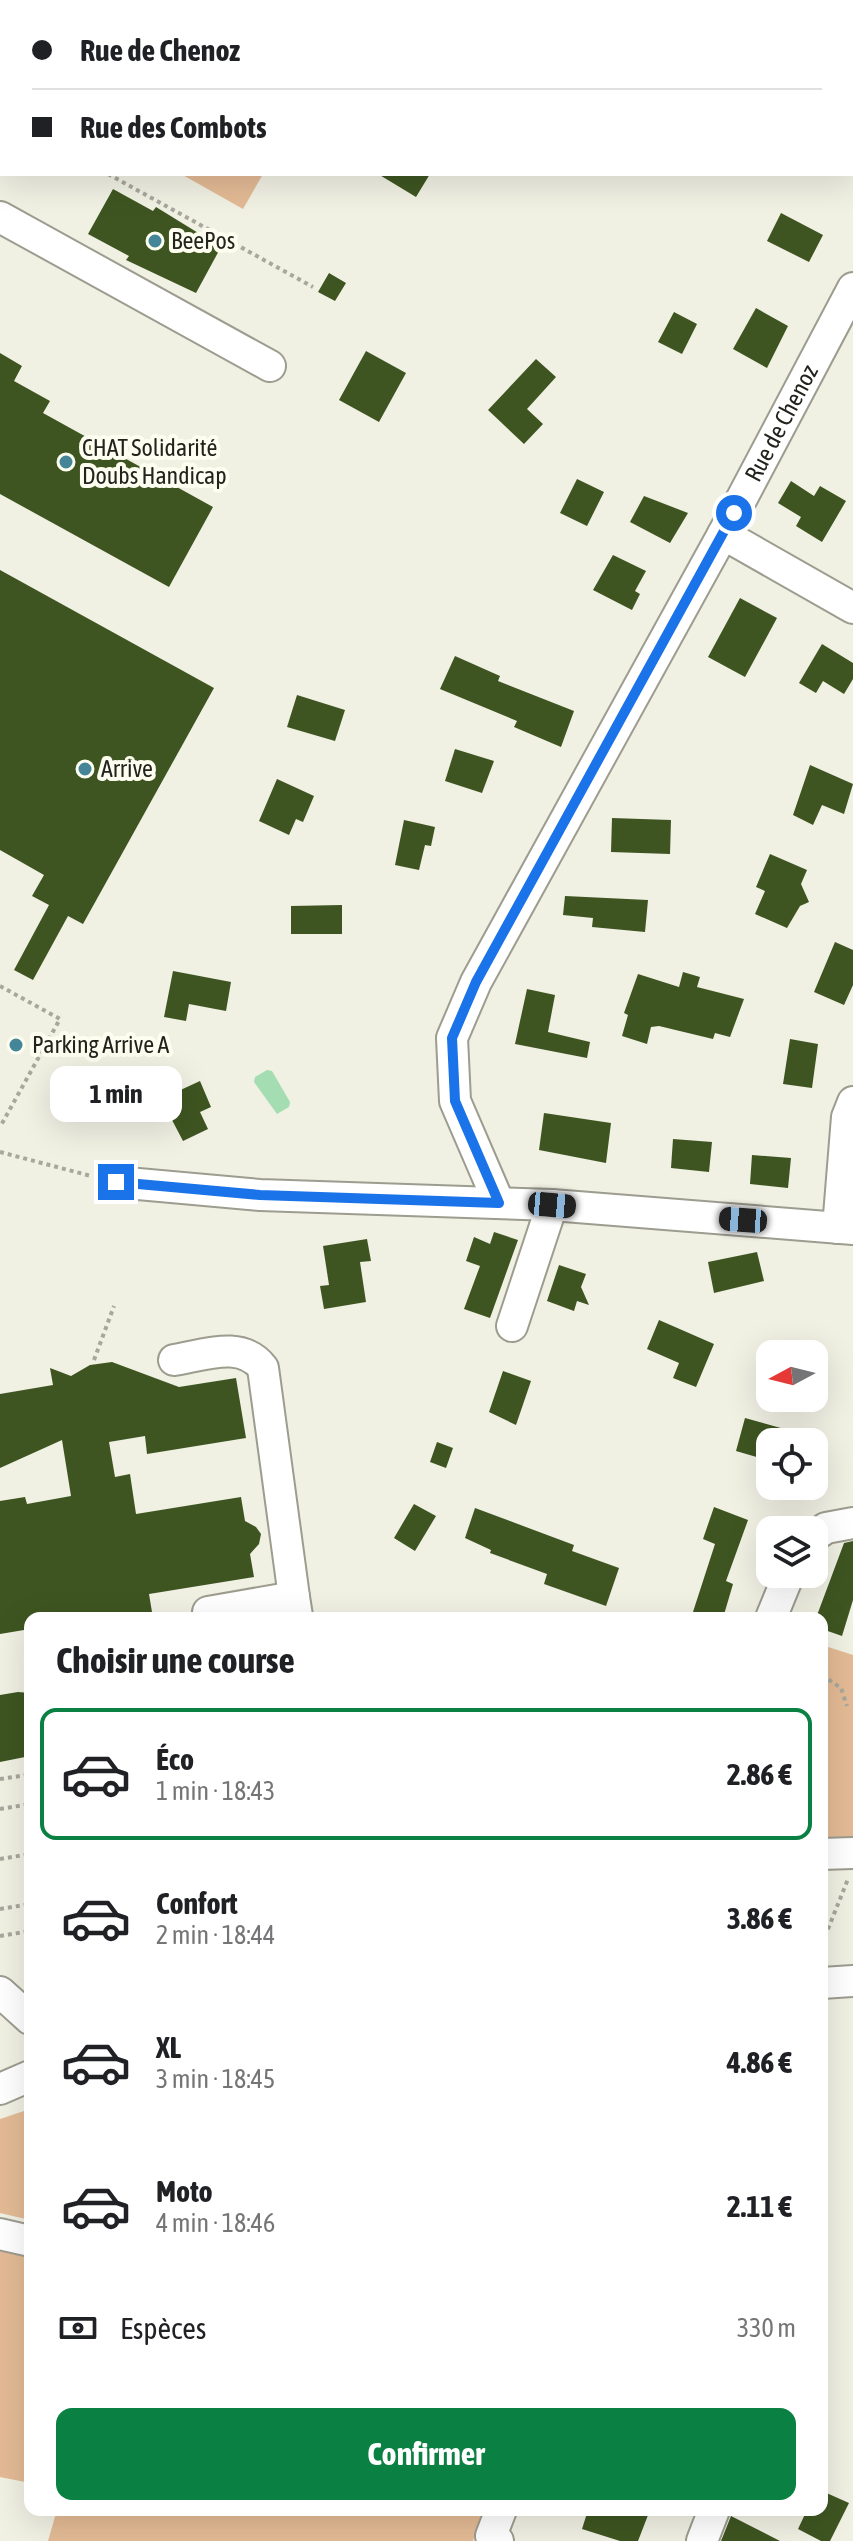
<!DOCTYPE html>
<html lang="fr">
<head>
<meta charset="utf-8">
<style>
  body { margin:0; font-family:"Asap Condensed",sans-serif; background:#f6f6f6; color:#202124; height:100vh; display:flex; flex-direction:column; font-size:30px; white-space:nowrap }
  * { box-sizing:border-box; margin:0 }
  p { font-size:26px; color:#757577 }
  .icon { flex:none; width:44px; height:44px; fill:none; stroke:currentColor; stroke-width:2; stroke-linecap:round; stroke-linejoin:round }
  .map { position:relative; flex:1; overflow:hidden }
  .drawer { position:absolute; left:24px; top:1612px; width:804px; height:904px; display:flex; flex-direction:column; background:#fff; border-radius:16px; box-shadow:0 8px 32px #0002 }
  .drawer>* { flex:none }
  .guide { position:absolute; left:0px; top:0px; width:854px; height:176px; box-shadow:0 8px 32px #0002; display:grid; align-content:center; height:176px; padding:0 32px; background:#fff }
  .needle { width:52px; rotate:263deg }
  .buttons { position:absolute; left:756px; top:1340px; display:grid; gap:16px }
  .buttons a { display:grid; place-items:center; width:72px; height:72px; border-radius:16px; background:#fff; box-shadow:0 8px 32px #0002; font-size:40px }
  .end { position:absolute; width:36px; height:36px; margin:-18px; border:10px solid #1a73e8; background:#fff; box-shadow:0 0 0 4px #fff }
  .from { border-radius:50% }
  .bubble { position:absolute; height:56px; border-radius:16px; background:#fff; box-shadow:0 8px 32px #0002; font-size:26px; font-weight:700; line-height:56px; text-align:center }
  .car { position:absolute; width:24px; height:48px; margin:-24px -12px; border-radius:10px; box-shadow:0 0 6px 2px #0007; background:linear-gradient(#222 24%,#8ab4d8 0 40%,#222 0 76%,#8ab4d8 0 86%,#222 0) }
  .guide b { display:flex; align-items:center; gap:28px; height:76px; font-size:30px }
  .guide b+b { border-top:2px solid #e0e0e0 }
  .guide i { width:20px; height:20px; background:#202124 }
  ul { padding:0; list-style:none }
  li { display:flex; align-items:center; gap:24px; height:132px; margin:0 16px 12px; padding:0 16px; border:4px solid transparent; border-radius:16px }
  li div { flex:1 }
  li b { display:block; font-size:30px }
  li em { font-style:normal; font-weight:700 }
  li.selected { border-color:#0b8043 }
  li>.icon { width:72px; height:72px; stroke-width:1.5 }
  h2 { padding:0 32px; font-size:36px; line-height:96px }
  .pay { display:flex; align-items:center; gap:20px; height:88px; padding:0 32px; font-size:30px }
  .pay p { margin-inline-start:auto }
  .primary-button { display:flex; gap:16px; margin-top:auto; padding:16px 32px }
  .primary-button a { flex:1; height:92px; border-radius:16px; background:#0b8043; color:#fff; font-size:32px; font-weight:700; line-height:92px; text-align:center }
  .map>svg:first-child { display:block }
  .green { fill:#e3ba95 }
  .water { fill:#a5ddb2 }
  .building { fill:#3e5521 }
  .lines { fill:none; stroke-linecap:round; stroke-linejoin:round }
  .minor-casing { stroke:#9c9c8f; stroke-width:34 }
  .path { stroke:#a7a79d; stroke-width:4; stroke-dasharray:4 4; stroke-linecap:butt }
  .minor { stroke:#fff; stroke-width:30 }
  .route { stroke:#1a73e8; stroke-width:10 }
  .poi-dot { fill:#448597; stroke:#fdfef0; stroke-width:3 }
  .labels { text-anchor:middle; stroke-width:8; stroke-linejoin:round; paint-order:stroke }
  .poi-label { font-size:24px; fill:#23231e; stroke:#fdfef0; text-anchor:start }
  .street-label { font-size:24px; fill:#23231e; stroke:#fdfef0 }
</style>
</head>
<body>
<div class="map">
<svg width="853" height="2541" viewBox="0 0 853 2541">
  <rect width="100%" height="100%" fill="#f0f0e3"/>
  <!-- green -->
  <path class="green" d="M 181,174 L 263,174 L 243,209 Z
    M 822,1645 L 853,1655 L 853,1839 L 822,1841 Z
    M 30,2109 L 30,2220 L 0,2213 L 0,2119 Z
    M 0,2250 L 30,2257 L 30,2483 L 0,2477 Z
    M 57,2510 L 483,2510 L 473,2541 L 48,2541 Z"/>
  <!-- water -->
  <path class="water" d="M 267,1070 L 272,1071 L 290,1102 L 289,1107 L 277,1114 L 254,1082 L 255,1077 Z"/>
  <!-- building -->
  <path class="building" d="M 378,174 L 430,174 L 416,197 Z
    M 113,189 L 153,211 L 156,207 L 221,247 L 196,293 L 126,260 L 129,256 L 88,234 Z
    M 781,213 L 823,235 L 809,262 L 767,241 Z
    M 329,273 L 346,283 L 335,301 L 318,292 Z
    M 756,308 L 788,326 L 767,368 L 733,349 Z
    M 674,312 L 697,324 L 682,354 L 658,342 Z
    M 366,351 L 406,373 L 379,422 L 339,400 Z
    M 0,353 L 22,366 L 14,381 L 50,401 L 43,413 L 213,507 L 169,587 L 0,494 Z
    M 536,359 L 556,377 L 527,409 L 543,424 L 524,444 L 488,410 Z
    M 577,479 L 604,492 L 587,526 L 560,513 Z
    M 791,481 L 814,496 L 820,486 L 846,501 L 822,542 L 796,526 L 801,517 L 778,503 Z
    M 644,496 L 688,513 L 670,543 L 630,522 Z
    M 613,555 L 646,571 L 635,591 L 640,594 L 632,610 L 593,590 Z
    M 0,570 L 214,688 L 83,924 L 68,916 L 33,980 L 14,970 L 49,905 L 32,896 L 44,875 L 0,850 Z
    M 740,598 L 777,618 L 745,677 L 708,657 Z
    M 822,644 L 853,663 L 853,679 L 844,694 L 823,681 L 816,693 L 799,683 Z
    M 455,656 L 500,676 L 498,681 L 574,711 L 561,747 L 514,727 L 517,721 L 440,689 Z
    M 297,695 L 345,710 L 335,741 L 287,727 Z
    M 455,749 L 494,761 L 482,793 L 445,781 Z
    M 810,765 L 853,784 L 844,814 L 822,805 L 813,825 L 793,815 Z
    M 277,779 L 314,796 L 303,822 L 296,819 L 289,835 L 259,821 Z
    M 612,818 L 671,820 L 670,854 L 611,852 Z
    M 404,820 L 435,827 L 431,846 L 425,845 L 419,870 L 395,865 Z
    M 770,854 L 807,870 L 801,884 L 809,902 L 800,906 L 787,928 L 755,914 L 765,891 L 756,887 Z
    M 565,896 L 648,900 L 645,932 L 592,927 L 593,918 L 563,915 Z
    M 342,905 L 342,934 L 291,934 L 291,906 Z
    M 835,942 L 853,950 L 853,985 L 844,1005 L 814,992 Z
    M 173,971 L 231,982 L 226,1011 L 189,1004 L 186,1021 L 164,1017 Z
    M 683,972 L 700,977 L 697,987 L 744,999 L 730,1037 L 715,1033 L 713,1039 L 659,1026 L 651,1027 L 647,1044 L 622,1036 L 628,1015 L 624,1013 L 638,974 L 679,987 Z
    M 527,989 L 555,995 L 548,1032 L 590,1042 L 587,1058 L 515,1044 Z
    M 790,1039 L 818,1044 L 812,1088 L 783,1084 Z
    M 200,1081 L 211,1107 L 200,1112 L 208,1129 L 183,1141 L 161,1099 Z
    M 544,1113 L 611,1123 L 606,1163 L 539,1150 Z
    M 673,1139 L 712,1142 L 709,1172 L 671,1168 Z
    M 752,1155 L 791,1158 L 788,1188 L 750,1184 Z
    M 494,1232 L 518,1240 L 490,1318 L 464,1309 L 480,1266 L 466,1261 L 474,1237 L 490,1244 Z
    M 367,1239 L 371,1261 L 360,1262 L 366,1302 L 324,1309 L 320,1286 L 329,1285 L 323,1246 Z
    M 757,1252 L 764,1281 L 714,1293 L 708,1262 Z
    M 559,1265 L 586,1274 L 581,1287 L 589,1305 L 577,1301 L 574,1311 L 547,1301 Z
    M 659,1320 L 714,1344 L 696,1387 L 673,1378 L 679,1363 L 647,1349 Z
    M 112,1362 L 179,1387 L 236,1378 L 246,1438 L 147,1454 L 145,1436 L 109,1442 L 115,1477 L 130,1474 L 136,1514 L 241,1497 L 245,1521 L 256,1527 L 261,1534 L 259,1544 L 250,1554 L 254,1577 L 149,1594 L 153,1618 L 30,1618 L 30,1629 L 0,1634 L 0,1501 L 25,1497 L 27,1504 L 71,1496 L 62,1440 L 0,1468 L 0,1394 L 53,1385 L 50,1368 L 71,1376 L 90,1365 Z
    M 503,1371 L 531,1381 L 516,1425 L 489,1412 Z
    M 745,1418 L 813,1437 L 812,1442 L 770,1442 L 770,1455 L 762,1453 L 760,1458 L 736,1451 Z
    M 437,1442 L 453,1448 L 446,1468 L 430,1462 Z
    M 414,1504 L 436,1516 L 415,1551 L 394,1538 Z
    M 714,1507 L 748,1520 L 726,1581 L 733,1584 L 723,1618 L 702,1618 L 692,1615 L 715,1544 L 703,1539 Z
    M 475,1508 L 574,1545 L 572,1551 L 619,1568 L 606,1606 L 544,1584 L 547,1574 L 490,1553 L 491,1550 L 465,1538 Z
    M 853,1541 L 853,1600 L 842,1636 L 822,1629 L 822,1618 L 816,1618 L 844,1543 Z
    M 18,1692 L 30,1693 L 30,1756 L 0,1762 L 0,1695 Z
    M 822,2491 L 849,2503 L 830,2541 L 821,2541 L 798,2529 L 807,2510 L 822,2510 Z
    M 588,2510 L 650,2510 L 638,2541 L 620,2541 L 582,2529 Z
    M 731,2516 L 780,2541 L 721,2541 Z"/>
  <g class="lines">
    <!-- minor casing -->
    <g class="minor-casing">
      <g id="minor">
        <path d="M 0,217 L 270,366"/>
        <path d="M 723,534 L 853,608"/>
        <path d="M 116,1182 L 260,1195 L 552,1205 L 853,1229"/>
        <path id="s1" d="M 499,1203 L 455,1101 L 452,1038 L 476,982 L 723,534 L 853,288"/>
        <path d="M 838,1228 L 847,1117 L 853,1102"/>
        <path d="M 512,1326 L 552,1205"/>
        <path d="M 174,1360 C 205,1355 242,1340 263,1368 L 294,1597"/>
        <path d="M 814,1536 L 826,1528 L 853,1523"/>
        <path d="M 208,1612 L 294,1597 L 297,1616"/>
        <path d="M 771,1618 L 789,1574"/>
        <path d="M 822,1854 L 853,1853"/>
        <path d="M 822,1983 L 853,1981"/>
        <path d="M 0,1992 L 30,2019"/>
        <path d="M 0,2089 L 30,2076"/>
        <path d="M 0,2234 L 30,2241"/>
        <path d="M 498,2541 L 491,2536 L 501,2510"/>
        <path d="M 702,2541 L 714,2510"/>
      </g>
    </g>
    <!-- path -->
    <path class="path" d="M 0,116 L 2,117
      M 108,174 L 313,287
      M 0,986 L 60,1019 L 0,1127
      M 0,1152 L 91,1176
      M 94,1360 L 114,1306
      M 822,1675 L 841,1688 L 847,1706
      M 0,1779 L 27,1775 L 30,1790
      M 0,1809 L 30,1804
      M 0,1859 L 30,1854
      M 0,1909 L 30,1904
      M 0,1936 L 30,1931
      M 822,1944 L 848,1879"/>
    <!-- minor -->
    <use href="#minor" class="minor"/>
  </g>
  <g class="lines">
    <!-- route -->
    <path class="route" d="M 116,1182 L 260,1195 L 499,1203 L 455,1101 L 452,1038 L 476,982 L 734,513"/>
  </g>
  <!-- markers -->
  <g class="poi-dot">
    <circle cx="155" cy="241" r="8"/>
    <circle cx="66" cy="462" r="8"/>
    <circle cx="85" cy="769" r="8"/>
    <circle cx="16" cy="1045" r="8"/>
  </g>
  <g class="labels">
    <!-- poi labels -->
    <g class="poi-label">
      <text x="171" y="249">BeePos</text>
      <text x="82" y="456">CHAT Solidarité<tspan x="82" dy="28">Doubs Handicap</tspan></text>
      <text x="101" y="777">Arrive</text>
      <text x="32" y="1053">Parking Arrive A</text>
    </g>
    <!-- street labels -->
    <g class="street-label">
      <text dy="8" stroke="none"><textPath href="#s1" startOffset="872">Rue de Chenoz</textPath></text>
    </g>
  </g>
</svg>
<div class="buttons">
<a><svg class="needle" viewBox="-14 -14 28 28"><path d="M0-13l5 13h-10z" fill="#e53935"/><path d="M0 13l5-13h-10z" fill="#757577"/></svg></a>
<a><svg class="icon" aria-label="locate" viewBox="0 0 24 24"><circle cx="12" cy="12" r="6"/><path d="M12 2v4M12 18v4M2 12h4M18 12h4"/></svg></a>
<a><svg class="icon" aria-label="layers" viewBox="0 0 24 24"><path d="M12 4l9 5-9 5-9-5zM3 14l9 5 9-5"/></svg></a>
</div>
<i class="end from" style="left:734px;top:513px"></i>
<i class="end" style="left:116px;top:1182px"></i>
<div class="bubble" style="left:50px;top:1066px;width:132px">1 min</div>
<i class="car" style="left:552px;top:1205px;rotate:95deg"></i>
<i class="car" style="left:743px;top:1220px;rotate:274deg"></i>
<div class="guide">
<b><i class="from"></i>Rue de Chenoz</b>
<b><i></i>Rue des Combots</b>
</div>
<section class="drawer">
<h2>Choisir une course</h2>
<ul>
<li class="selected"><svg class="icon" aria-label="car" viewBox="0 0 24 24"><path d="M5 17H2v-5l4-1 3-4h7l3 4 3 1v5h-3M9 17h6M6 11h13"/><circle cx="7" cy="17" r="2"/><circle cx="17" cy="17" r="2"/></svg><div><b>Éco</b><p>1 min · 18:43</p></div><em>2.86 €</em></li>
<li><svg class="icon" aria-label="car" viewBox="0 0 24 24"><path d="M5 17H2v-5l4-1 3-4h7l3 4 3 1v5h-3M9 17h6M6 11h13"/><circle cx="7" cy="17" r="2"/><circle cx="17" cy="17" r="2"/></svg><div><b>Confort</b><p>2 min · 18:44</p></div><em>3.86 €</em></li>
<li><svg class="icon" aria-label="car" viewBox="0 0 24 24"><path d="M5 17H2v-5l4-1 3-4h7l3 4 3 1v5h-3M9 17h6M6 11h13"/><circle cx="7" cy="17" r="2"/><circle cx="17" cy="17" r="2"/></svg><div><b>XL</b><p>3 min · 18:45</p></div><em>4.86 €</em></li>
<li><svg class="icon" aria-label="car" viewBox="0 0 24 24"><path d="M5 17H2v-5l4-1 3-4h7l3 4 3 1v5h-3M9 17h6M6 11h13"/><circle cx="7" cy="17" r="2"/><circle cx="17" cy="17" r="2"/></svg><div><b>Moto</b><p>4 min · 18:46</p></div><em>2.11 €</em></li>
</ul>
<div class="pay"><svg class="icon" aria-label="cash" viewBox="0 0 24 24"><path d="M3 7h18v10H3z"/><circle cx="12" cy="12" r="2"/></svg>Espèces<p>330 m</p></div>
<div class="primary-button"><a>Confirmer</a></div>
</section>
</div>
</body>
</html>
